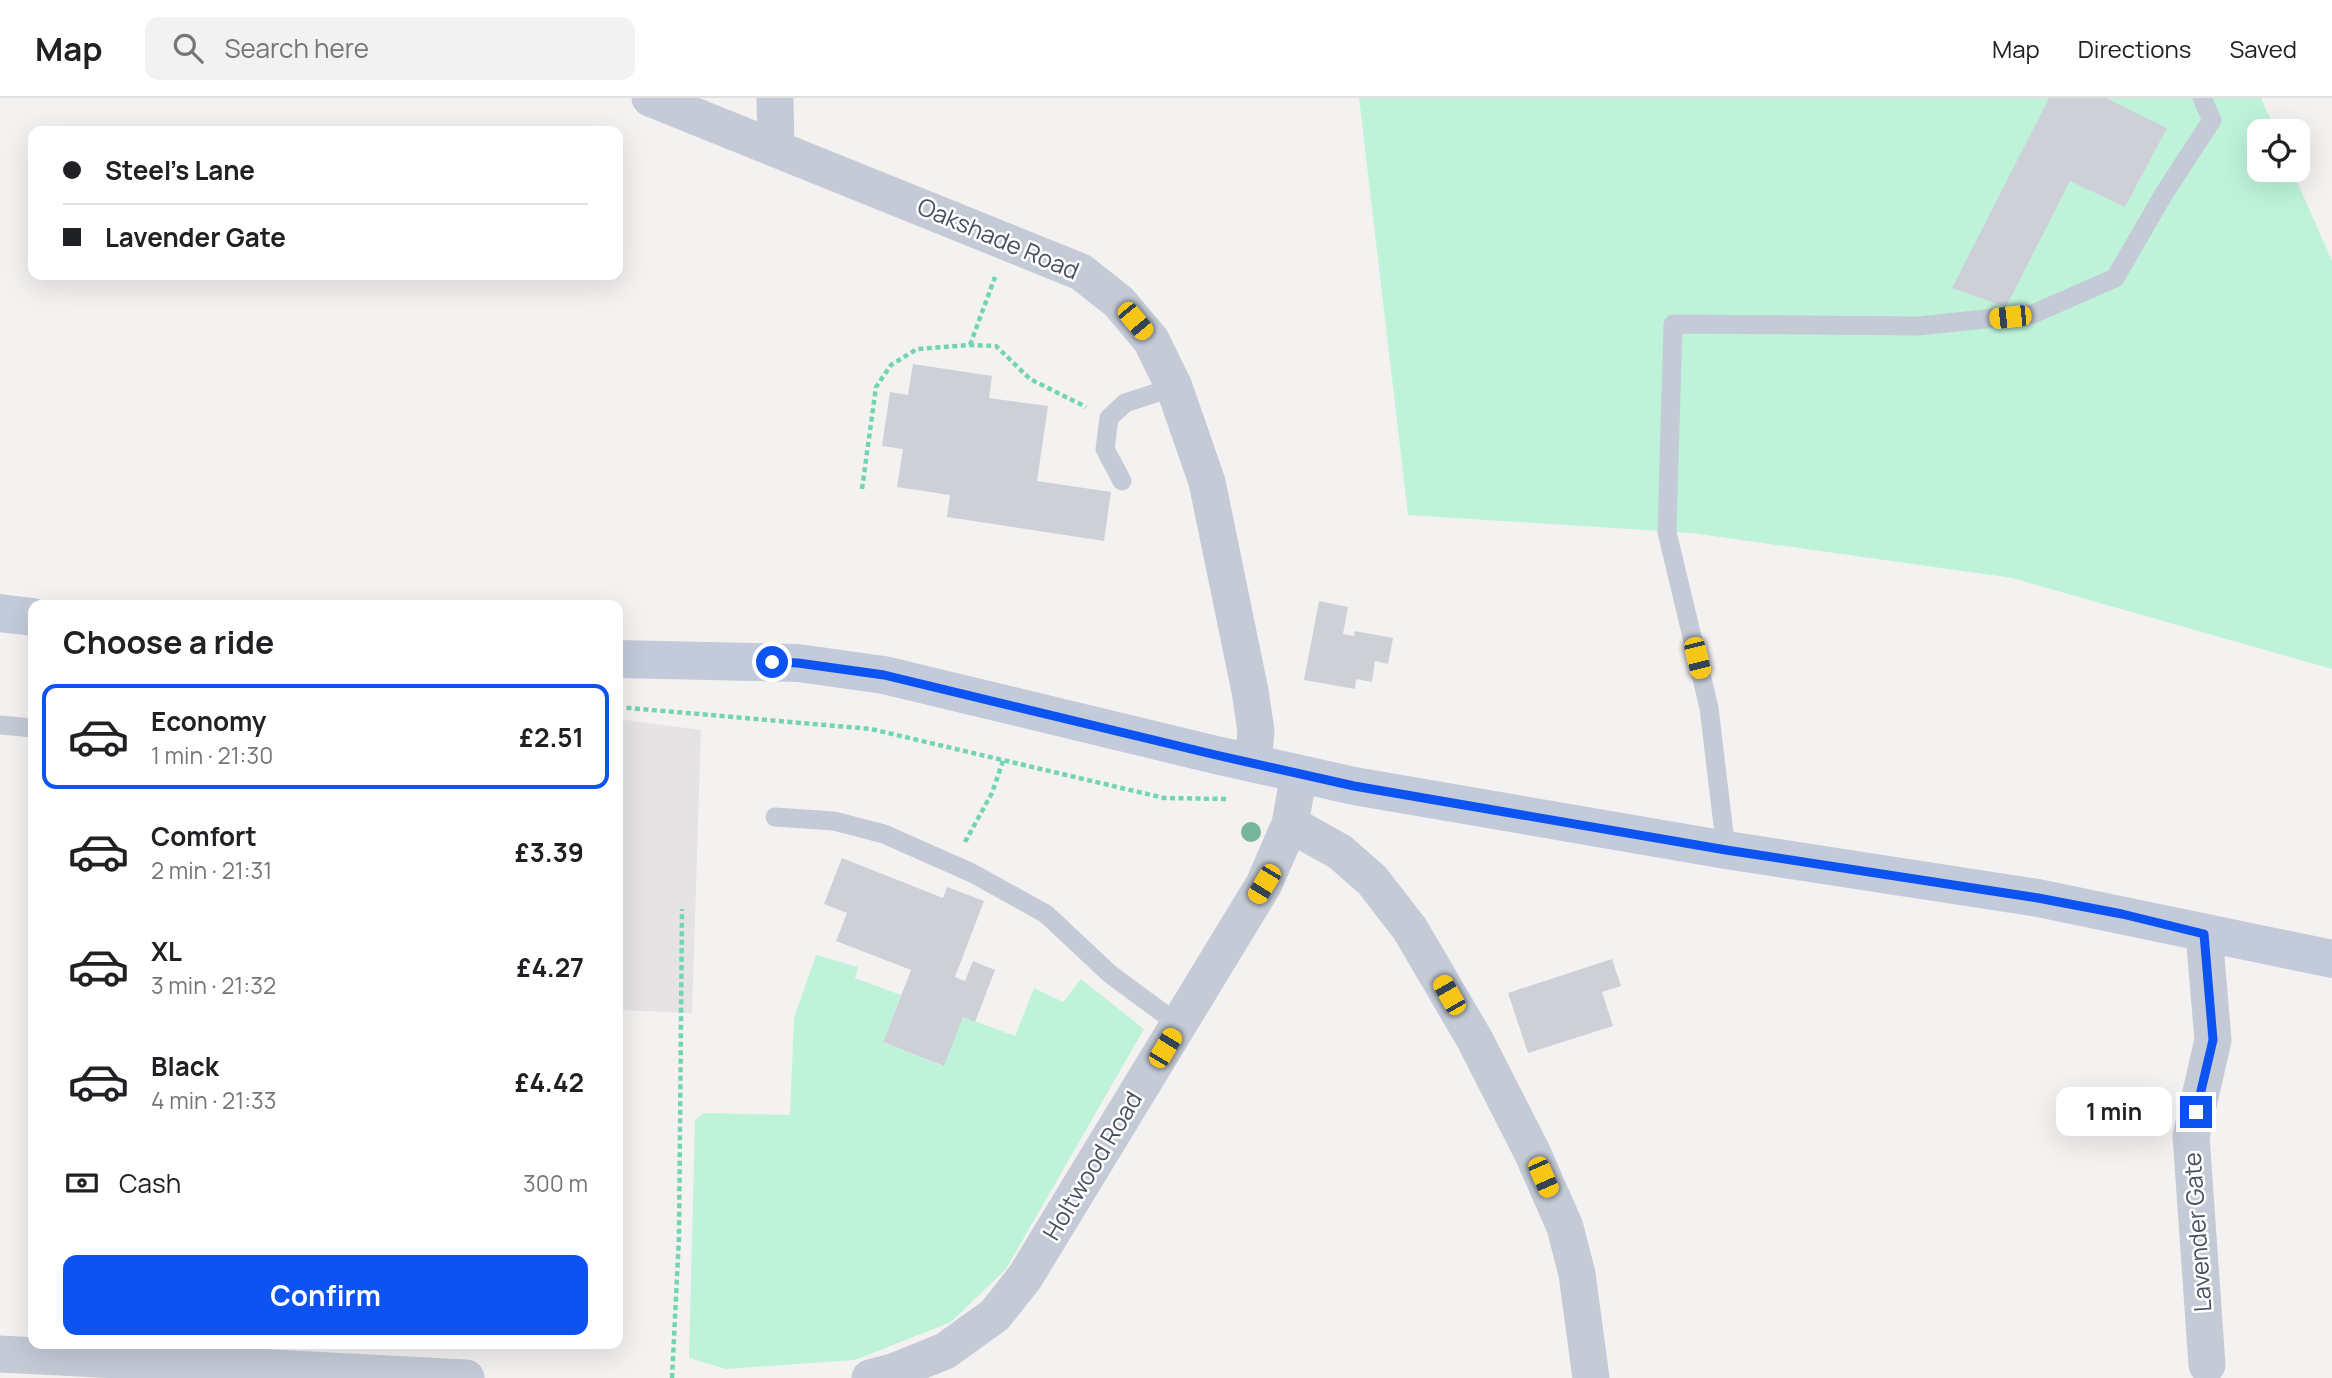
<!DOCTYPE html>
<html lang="en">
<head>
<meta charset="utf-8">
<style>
  body { margin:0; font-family:Manrope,sans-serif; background:#f2f2f2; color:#202124; height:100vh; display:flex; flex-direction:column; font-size:26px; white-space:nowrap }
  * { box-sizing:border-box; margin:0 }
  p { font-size:23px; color:#757577 }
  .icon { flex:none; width:38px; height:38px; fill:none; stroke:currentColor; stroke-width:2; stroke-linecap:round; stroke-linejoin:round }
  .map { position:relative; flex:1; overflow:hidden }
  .drawer { position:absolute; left:28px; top:502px; width:595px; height:749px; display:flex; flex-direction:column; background:#fff; border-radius:14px; box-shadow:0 7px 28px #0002 }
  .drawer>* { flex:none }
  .banner { position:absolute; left:28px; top:28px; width:595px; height:154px; border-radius:14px; box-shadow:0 7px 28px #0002; display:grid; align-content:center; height:154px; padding:0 35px; background:#fff }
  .controls { position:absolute; left:2247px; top:21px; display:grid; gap:14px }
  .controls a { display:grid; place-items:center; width:63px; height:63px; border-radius:14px; background:#fff; box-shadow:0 7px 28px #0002; font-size:35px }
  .end { position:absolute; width:32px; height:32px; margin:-16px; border:9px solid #0d53f2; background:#fff; box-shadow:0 0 0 4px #fff }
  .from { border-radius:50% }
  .bubble { position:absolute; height:49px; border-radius:14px; background:#fff; box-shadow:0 7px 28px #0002; font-size:23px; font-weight:700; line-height:49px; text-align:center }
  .car { position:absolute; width:21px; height:42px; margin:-21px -10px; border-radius:9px; box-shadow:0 0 5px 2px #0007; background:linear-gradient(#f5c518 24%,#345 0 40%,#f5c518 0 76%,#345 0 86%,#f5c518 0) }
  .banner b { display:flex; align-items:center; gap:24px; height:66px; font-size:26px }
  .banner b+b { border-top:2px solid #e0e0e0 }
  .banner i { width:18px; height:18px; background:#202124 }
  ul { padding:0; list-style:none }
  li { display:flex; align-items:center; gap:21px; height:105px; margin:0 14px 10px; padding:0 21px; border:4px solid transparent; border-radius:14px }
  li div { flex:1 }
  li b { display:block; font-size:26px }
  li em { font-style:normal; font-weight:700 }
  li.selected { border-color:#0d53f2 }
  li>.icon { width:63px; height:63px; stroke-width:1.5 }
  h2 { padding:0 35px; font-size:32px; line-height:84px }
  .pay { display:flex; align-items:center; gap:18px; height:77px; padding:0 35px; font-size:26px }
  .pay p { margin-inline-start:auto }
  .cta { display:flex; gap:14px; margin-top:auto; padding:14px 35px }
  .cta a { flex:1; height:80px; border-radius:14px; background:#0d53f2; color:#fff; font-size:28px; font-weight:700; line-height:80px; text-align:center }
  header { display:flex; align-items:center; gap:42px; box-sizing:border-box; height:98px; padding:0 35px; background:#fff; border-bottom:2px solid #e0e0e0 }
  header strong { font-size:33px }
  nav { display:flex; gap:38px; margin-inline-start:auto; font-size:24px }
  .search { width:490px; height:63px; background:#f2f2f2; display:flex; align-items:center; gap:18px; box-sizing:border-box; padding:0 24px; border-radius:14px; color:#757577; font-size:26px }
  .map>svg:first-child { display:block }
  .education { fill:#e5e3e3 }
  .green { fill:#bef3da }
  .building { fill:#cdd0d7 }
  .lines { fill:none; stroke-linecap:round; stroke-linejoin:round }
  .path { stroke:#73d4b1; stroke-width:4.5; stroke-dasharray:5 3.5; stroke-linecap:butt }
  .lane { stroke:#c4cbd7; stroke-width:19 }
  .street { stroke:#c4cbd7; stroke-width:37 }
  .secondary { stroke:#c3cbdb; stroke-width:38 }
  .tree { fill:#77b59d }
  .route { stroke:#0d53f2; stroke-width:9 }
  .labels { text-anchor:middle; stroke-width:5; stroke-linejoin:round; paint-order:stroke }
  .street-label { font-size:24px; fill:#485161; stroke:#fff }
</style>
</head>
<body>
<header>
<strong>Map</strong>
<div class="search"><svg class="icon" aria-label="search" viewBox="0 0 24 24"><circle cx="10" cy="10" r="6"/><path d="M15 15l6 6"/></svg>Search here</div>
<nav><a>Map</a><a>Directions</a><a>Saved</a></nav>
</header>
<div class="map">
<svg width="2332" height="1280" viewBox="0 0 2332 1280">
  <rect width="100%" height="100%" fill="#f4f2f1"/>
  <!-- education -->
  <path class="education" d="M 618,621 L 701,632 L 692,915 L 618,912 Z"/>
  <!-- green -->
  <path class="green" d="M 1359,0 L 2261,0 L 2276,33 L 2259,33 L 2259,72 L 2292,72 L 2332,163 L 2332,571 L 2012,480 L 1692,435 L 1408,417 Z
    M 816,857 L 858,869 L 855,880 L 901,897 L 883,944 L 943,968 L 963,919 L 1015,938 L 1034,890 L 1063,904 L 1081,881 L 1144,931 L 1006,1171 L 951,1224 L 855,1262 L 726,1271 L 689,1260 L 695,1022 L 703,1015 L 790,1017 L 794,920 Z"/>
  <!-- building -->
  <path class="building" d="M 2049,0 L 2106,0 L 2167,30 L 2125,109 L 2070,83 L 2006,209 L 1952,190 Z
    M 913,266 L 992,278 L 989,300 L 1048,308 L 1037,383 L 1111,394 L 1104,443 L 947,419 L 950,397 L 897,389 L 903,351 L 882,348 L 890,294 L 908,297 Z
    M 1319,503 L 1348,509 L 1343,536 L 1354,538 L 1355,533 L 1393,540 L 1388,566 L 1375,563 L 1372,584 L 1356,581 L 1355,591 L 1304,582 Z
    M 842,760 L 943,800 L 947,789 L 984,803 L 955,879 L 965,883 L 973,863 L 995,872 L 975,924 L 963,919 L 944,968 L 883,944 L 911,872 L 836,843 L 847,815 L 824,806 Z
    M 1612,861 L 1621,888 L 1602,894 L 1613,928 L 1528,955 L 1508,895 Z"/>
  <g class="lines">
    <!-- path -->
    <path class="path" d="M 970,247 L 995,179
      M 862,391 L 876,289 L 891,267 L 917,251 L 970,247 L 996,248 L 1030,281 L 1086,309
      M 618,609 L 871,631 L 1164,700 L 1227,701
      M 965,744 L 992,695 L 1003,663
      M 672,1280 L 679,1139 L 682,811"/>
    <!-- lane -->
    <path class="lane" d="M 1122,383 L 1105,351 L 1109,320 L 1125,305 L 1174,289
      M 0,627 L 33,630
      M 775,719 L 834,723 L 884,736 L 972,775 L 1046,816 L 1110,876 L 1179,927
      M 1726,752 L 1709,610 L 1667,434 L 1673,226 L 1918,228 L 2033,216 L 2115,180 L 2165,94 L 2212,22 L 2202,0"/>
    <!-- street -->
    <path class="street" d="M 650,0 L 1081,174 L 1119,204 L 1151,242 L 1174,289 L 1207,384 L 1250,593 L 1256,633 L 1253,666
      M 775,0 L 776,49
      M 1290,726 L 1340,754 L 1372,782 L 1410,831 L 1475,942 L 1532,1054 L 1565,1129 L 1577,1176 L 1591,1280
      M 2204,836 L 2213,942 L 2191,1038 L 2207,1267
      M 0,1256 L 466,1280
      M 870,1280 L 893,1274 L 945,1253 L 995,1217 L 1025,1179 L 1264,786 L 1290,726 L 1299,676"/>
    <!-- secondary -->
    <path class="secondary" d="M 0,515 L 33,519
      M 618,561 L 798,565 L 884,577 L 1216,657 L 1354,688 L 1726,752 L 2038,800 L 2332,861"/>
  </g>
  <!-- trees -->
  <circle class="tree" cx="1251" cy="734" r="10"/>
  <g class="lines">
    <!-- route -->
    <path class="route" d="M 772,564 L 798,565 L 884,577 L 1216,657 L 1354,688 L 1726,752 L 2038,800 L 2122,816 L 2204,836 L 2213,942 L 2196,1014"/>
  </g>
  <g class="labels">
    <!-- street labels -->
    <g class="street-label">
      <text transform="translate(998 141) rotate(23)" y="8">Oakshade Road</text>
      <text transform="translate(1093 1068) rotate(-59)" y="8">Holtwood Road</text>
      <text transform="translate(2198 1134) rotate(-94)" y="8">Lavender Gate</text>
    </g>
  </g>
</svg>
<div class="controls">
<a><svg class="icon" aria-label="locate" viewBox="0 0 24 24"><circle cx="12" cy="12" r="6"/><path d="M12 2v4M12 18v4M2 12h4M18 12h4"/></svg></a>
</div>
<i class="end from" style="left:772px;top:564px"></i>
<i class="end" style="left:2196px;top:1014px"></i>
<div class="bubble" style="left:2056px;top:989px;width:116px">1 min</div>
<i class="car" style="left:2010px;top:219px;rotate:264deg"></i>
<i class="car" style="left:1135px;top:223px;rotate:140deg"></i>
<i class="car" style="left:1697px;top:560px;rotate:166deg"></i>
<i class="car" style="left:1264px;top:786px;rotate:211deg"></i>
<i class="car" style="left:1449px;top:897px;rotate:330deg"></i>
<i class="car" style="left:1165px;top:950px;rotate:31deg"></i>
<i class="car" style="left:1543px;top:1079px;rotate:156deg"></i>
<div class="banner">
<b><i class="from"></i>Steel's Lane</b>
<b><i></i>Lavender Gate</b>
</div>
<section class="drawer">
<h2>Choose a ride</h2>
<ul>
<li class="selected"><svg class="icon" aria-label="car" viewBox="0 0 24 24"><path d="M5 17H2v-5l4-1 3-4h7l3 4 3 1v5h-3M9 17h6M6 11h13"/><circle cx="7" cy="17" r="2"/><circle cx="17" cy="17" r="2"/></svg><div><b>Economy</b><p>1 min · 21:30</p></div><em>£2.51</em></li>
<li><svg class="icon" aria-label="car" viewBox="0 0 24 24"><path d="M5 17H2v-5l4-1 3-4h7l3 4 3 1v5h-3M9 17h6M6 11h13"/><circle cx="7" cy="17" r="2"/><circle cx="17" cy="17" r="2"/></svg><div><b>Comfort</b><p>2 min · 21:31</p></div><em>£3.39</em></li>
<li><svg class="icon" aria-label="car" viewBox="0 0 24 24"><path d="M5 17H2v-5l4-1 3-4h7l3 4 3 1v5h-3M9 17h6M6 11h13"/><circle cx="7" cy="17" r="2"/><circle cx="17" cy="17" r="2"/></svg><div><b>XL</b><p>3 min · 21:32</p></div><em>£4.27</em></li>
<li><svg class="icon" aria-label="car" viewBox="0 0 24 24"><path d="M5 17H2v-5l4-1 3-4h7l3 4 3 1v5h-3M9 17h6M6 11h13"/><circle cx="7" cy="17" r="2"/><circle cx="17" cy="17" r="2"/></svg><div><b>Black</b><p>4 min · 21:33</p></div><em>£4.42</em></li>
</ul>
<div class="pay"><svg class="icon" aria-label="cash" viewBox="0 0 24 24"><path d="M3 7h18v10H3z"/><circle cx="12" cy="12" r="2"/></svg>Cash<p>300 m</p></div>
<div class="cta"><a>Confirm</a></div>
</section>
</div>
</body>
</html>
